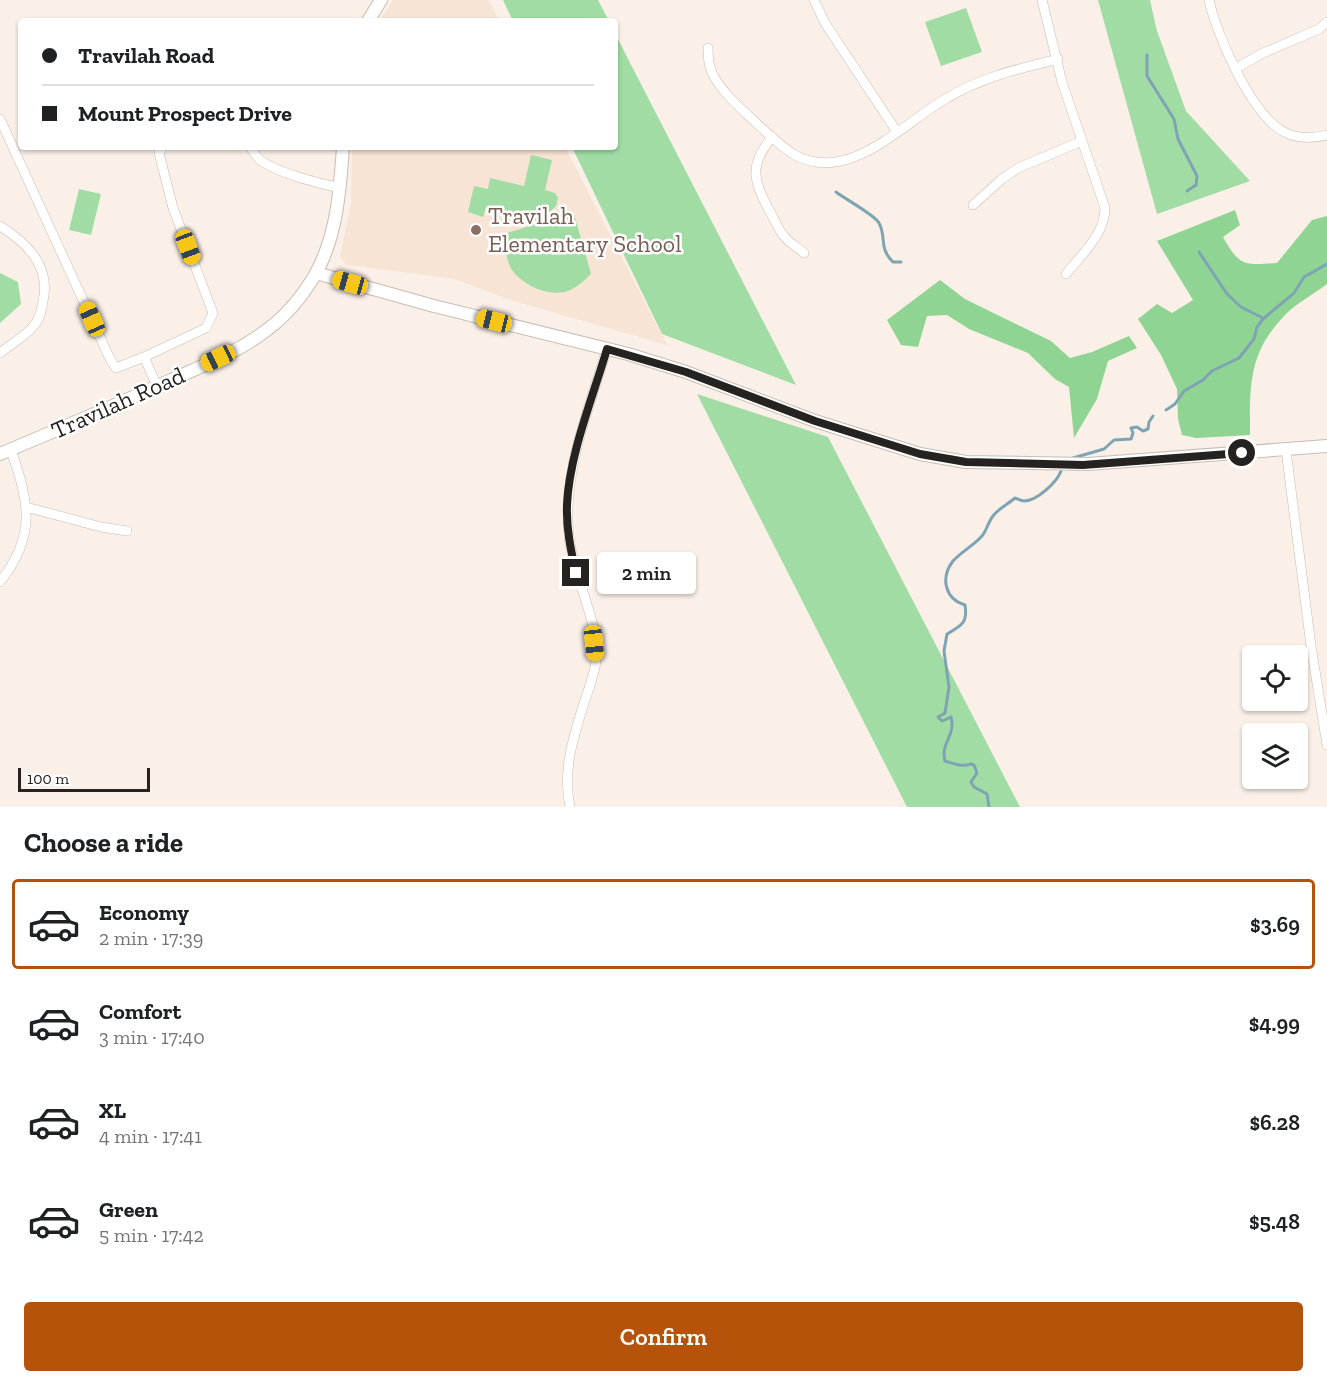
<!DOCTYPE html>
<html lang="en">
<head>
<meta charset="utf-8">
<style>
  body { margin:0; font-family:"Zilla Slab",serif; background:#f2f2f2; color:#202124; height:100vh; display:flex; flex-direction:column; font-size:22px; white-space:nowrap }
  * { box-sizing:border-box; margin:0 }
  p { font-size:20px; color:#757577 }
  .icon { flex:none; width:33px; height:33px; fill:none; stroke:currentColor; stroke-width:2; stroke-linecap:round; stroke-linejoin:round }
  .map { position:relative; height:807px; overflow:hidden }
  .side { display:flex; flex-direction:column; background:#fff; flex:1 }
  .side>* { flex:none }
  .banner { position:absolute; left:18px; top:18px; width:600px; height:132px; border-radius:6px; box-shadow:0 2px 4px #0004; display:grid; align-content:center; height:132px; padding:0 24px; background:#fff }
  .tools { position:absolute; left:1242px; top:645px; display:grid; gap:12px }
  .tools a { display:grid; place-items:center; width:66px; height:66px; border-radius:6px; background:#fff; box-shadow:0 2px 4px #0004; font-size:30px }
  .scale { position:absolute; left:18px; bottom:15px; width:132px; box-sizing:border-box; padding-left:6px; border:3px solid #26221f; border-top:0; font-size:16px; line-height:21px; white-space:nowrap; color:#26221f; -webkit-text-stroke:4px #fff; paint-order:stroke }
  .end { position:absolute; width:27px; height:27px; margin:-14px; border:8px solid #26221f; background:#fff; box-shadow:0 0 0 3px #fff }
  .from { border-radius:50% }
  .bubble { position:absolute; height:42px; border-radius:6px; background:#fff; box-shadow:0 2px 4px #0004; font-size:20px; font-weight:600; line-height:42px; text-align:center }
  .car { position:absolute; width:18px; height:36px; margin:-18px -9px; border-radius:8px; box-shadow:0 0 4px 2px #0007; background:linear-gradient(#f5c518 24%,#345 0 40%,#f5c518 0 76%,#345 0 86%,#f5c518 0) }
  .banner b { display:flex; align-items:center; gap:21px; height:57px; font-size:22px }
  .banner b+b { border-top:2px solid #e0e0e0 }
  .banner i { width:15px; height:15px; background:#202124 }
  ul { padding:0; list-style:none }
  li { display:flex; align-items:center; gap:18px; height:90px; margin:0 12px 9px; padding:0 12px; border:3px solid transparent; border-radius:6px }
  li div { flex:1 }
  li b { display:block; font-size:22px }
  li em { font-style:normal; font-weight:600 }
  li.current { border-color:#b45309 }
  li>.icon { width:54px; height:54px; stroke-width:1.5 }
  h2 { padding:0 24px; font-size:27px; line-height:72px }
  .button { display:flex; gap:12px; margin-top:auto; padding:12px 24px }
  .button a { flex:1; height:69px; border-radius:6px; background:#b45309; color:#fff; font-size:24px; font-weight:600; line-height:69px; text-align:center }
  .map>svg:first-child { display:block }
  .education { fill:#f7e4d4 }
  .green { fill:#a0dca4 }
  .forest { fill:#90d494 }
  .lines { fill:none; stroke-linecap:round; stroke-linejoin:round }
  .stream { stroke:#7ea4b4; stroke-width:3 }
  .minor-casing { stroke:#c7bdb6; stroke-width:10 }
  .major-casing { stroke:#c7bdb6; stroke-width:14 }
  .minor { stroke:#fff; stroke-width:9 }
  .major { stroke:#fff; stroke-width:12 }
  .route { stroke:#26221f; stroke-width:8 }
  .education-dot { fill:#8d6e63; stroke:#fff; stroke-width:2 }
  .labels { text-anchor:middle; stroke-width:5; stroke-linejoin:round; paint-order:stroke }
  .education-label { font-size:24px; fill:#785e54; stroke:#fff; text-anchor:start }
  .street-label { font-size:24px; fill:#26221f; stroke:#fff }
</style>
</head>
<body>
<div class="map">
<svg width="1327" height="807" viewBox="0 0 1327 807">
  <rect width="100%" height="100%" fill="#faf0e8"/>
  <!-- education -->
  <path class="education" d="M 393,0 L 489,0 L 499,21 L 379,21 Z
    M 352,147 L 565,147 L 667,345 L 510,300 L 455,279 L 346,265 L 340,256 L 351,203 Z"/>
  <!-- green -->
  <path class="green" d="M 503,0 L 598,0 L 609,21 L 513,21 Z
    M 1098,0 L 1150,0 L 1157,31 L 1186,111 L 1250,181 L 1157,214 Z
    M 966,8 L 982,52 L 941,66 L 925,22 Z
    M 615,33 L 626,55 L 796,385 L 662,334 L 572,147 L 615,147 Z
    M 531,155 L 552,160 L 545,190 L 555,193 L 558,198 L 556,206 L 539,222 L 486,207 L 483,217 L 468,212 L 474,186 L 488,189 L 490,178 L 524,186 Z
    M 79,189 L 101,194 L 91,235 L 69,230 Z
    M 567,214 L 575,217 L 591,274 C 584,281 576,288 568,291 C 549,297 524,286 512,270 C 505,259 505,245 507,233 Z
    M 0,273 L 18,282 L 21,304 L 0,323 Z
    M 697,394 L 828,437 L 1020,807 L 907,807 Z"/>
  <!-- forest -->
  <path class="forest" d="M 1235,210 L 1240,225 L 1223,237 C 1240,267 1244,265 1277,263 L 1312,220 L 1327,216 L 1327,284 C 1314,294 1297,303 1286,314 C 1248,353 1250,384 1250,435 L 1196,438 L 1182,435 L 1178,419 L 1177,389 L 1161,355 L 1138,319 L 1157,304 L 1172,313 L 1193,300 L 1157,241 Z
    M 940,280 L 965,299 L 1051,341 L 1070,358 L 1092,352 L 1129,336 L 1137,348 L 1108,361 L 1097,399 L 1074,438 L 1069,387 L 1055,379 L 1028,353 L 969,329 L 947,315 L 927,316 L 918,347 L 901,345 L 887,320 Z"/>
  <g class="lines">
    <!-- stream -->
    <path class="stream" d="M 1147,55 L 1147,76 L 1174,119 L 1178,139 L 1197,176 L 1196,185 L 1187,191
      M 836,192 C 845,199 875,215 879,223 C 887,238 878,247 893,262 L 901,262
      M 1199,252 L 1227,294 L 1241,307 L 1263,318
      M 1166,410 L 1175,404 L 1184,391 L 1203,380 L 1212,371 L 1239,358 L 1254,339 L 1257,327 L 1263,319 L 1294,293 L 1304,277 L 1327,264
      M 1073,458 L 1104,449 L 1114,440 L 1131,439 L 1133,433 L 1131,428 L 1137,427 L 1143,431 L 1148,429 L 1149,422 L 1153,416
      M 989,807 L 987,794 L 974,787 L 971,782 L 977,773 L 974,765 L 971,764 C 961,767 955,764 945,761 C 940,743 956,736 951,717 L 942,721 L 938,717 L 945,713 L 949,687 L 944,651 L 947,634 C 961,626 968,623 965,605 C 945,599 940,578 953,561 C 961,552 973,546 982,536 C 987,530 988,522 993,516 C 998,509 1008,504 1015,498 C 1018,499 1021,501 1024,501 C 1037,501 1057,482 1061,471"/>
    <!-- minor casing -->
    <g class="minor-casing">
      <path id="minor" d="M 814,0 L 825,23 L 897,132
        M 1042,0 L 1062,82 L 1105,208 C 1105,234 1082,254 1066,274
        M 1209,0 C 1217,36 1252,117 1286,133 C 1299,139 1314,138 1327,135
        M 708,48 C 708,55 708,63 711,70 C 716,86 739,107 752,119 C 765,131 778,144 793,154 C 848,186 903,123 947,98 C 982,77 1018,69 1058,59
        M 1235,69 L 1261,54 L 1319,29 L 1327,22
        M 0,119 L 110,359 L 116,368 L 144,357 L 157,386
        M 772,137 C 749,165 753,180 769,210 C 774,218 777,227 783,235 C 788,242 797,247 804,253
        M 250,147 C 253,151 255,155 259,159 C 274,172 320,184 341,188
        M 973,205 L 1002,179 L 1018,168 L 1082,141
        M 0,226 C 27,243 51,266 43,301 C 42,308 40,317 36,323 C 27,336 12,343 0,353
        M 144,357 L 206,328 L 213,313 L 173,208 L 159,153 L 163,147
        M 1286,450 L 1311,646 L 1327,745
        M 26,507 L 101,527 L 127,531
        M 0,582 C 37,535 29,502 11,450
        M 570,807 C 562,770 574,735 585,700 C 589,688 595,673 596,660 C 599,620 573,577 569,536 C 562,472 589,409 607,349"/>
    </g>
    <!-- major casing -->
    <g class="major-casing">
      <path id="major" d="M 368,21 L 381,0
        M 316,273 L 434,306 L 628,354 L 686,372 L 815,421 L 920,454 L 966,462 L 1088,464 L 1327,446
        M 0,454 C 57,430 114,406 171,380 C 204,365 239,352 268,329 C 287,315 303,295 315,275 C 337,236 340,190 343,147"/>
    </g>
    <!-- minor -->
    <use href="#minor" class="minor"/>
    <!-- major -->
    <use href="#major" class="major"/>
  </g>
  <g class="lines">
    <!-- route -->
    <path class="route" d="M 576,573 C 571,551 566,528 567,505 C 569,455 593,397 607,349 L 686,372 L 815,421 L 920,454 L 966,462 L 1083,465 L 1242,453"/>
  </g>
  <!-- markers -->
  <circle class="education-dot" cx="476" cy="230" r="6"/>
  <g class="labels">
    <!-- education labels -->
    <g class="education-label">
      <text x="488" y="224">Travilah<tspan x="488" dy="28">Elementary School</tspan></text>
    </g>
    <!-- street labels -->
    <g class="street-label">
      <text transform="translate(118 403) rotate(-24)" y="8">Travilah Road</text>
    </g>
  </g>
</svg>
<div class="tools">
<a><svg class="icon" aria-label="locate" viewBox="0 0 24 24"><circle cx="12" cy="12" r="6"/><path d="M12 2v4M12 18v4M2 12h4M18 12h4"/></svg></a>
<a><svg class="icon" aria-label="layers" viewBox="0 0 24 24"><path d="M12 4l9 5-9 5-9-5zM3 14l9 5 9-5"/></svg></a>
</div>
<div class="scale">100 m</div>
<i class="end from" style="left:1242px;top:453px"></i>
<i class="end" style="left:576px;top:573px"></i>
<div class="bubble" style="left:597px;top:552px;width:99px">2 min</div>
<i class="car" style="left:188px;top:247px;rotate:159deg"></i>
<i class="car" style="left:350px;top:283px;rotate:286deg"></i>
<i class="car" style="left:92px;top:319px;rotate:336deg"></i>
<i class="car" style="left:494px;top:321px;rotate:284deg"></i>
<i class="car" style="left:218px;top:358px;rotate:245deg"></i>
<i class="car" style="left:594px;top:643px;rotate:174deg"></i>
<div class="banner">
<b><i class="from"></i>Travilah Road</b>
<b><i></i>Mount Prospect Drive</b>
</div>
</div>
<section class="side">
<h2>Choose a ride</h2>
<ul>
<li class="current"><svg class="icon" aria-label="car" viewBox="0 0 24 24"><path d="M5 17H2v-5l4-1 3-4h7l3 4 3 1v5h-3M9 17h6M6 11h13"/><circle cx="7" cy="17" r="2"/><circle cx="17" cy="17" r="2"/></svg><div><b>Economy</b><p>2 min · 17:39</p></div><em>$3.69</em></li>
<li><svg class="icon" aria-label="car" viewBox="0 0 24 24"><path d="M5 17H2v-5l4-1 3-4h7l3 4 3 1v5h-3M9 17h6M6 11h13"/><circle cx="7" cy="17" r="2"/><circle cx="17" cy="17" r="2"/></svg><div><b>Comfort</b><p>3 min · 17:40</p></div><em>$4.99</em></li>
<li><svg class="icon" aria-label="car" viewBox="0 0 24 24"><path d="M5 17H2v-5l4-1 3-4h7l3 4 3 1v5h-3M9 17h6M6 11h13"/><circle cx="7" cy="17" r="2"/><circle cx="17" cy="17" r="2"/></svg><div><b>XL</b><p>4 min · 17:41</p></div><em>$6.28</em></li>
<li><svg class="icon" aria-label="car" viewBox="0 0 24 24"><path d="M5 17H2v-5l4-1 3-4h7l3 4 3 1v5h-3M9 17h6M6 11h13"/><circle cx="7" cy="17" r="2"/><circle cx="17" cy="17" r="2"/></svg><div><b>Green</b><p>5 min · 17:42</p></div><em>$5.48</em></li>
</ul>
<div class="button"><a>Confirm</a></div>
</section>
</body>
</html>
